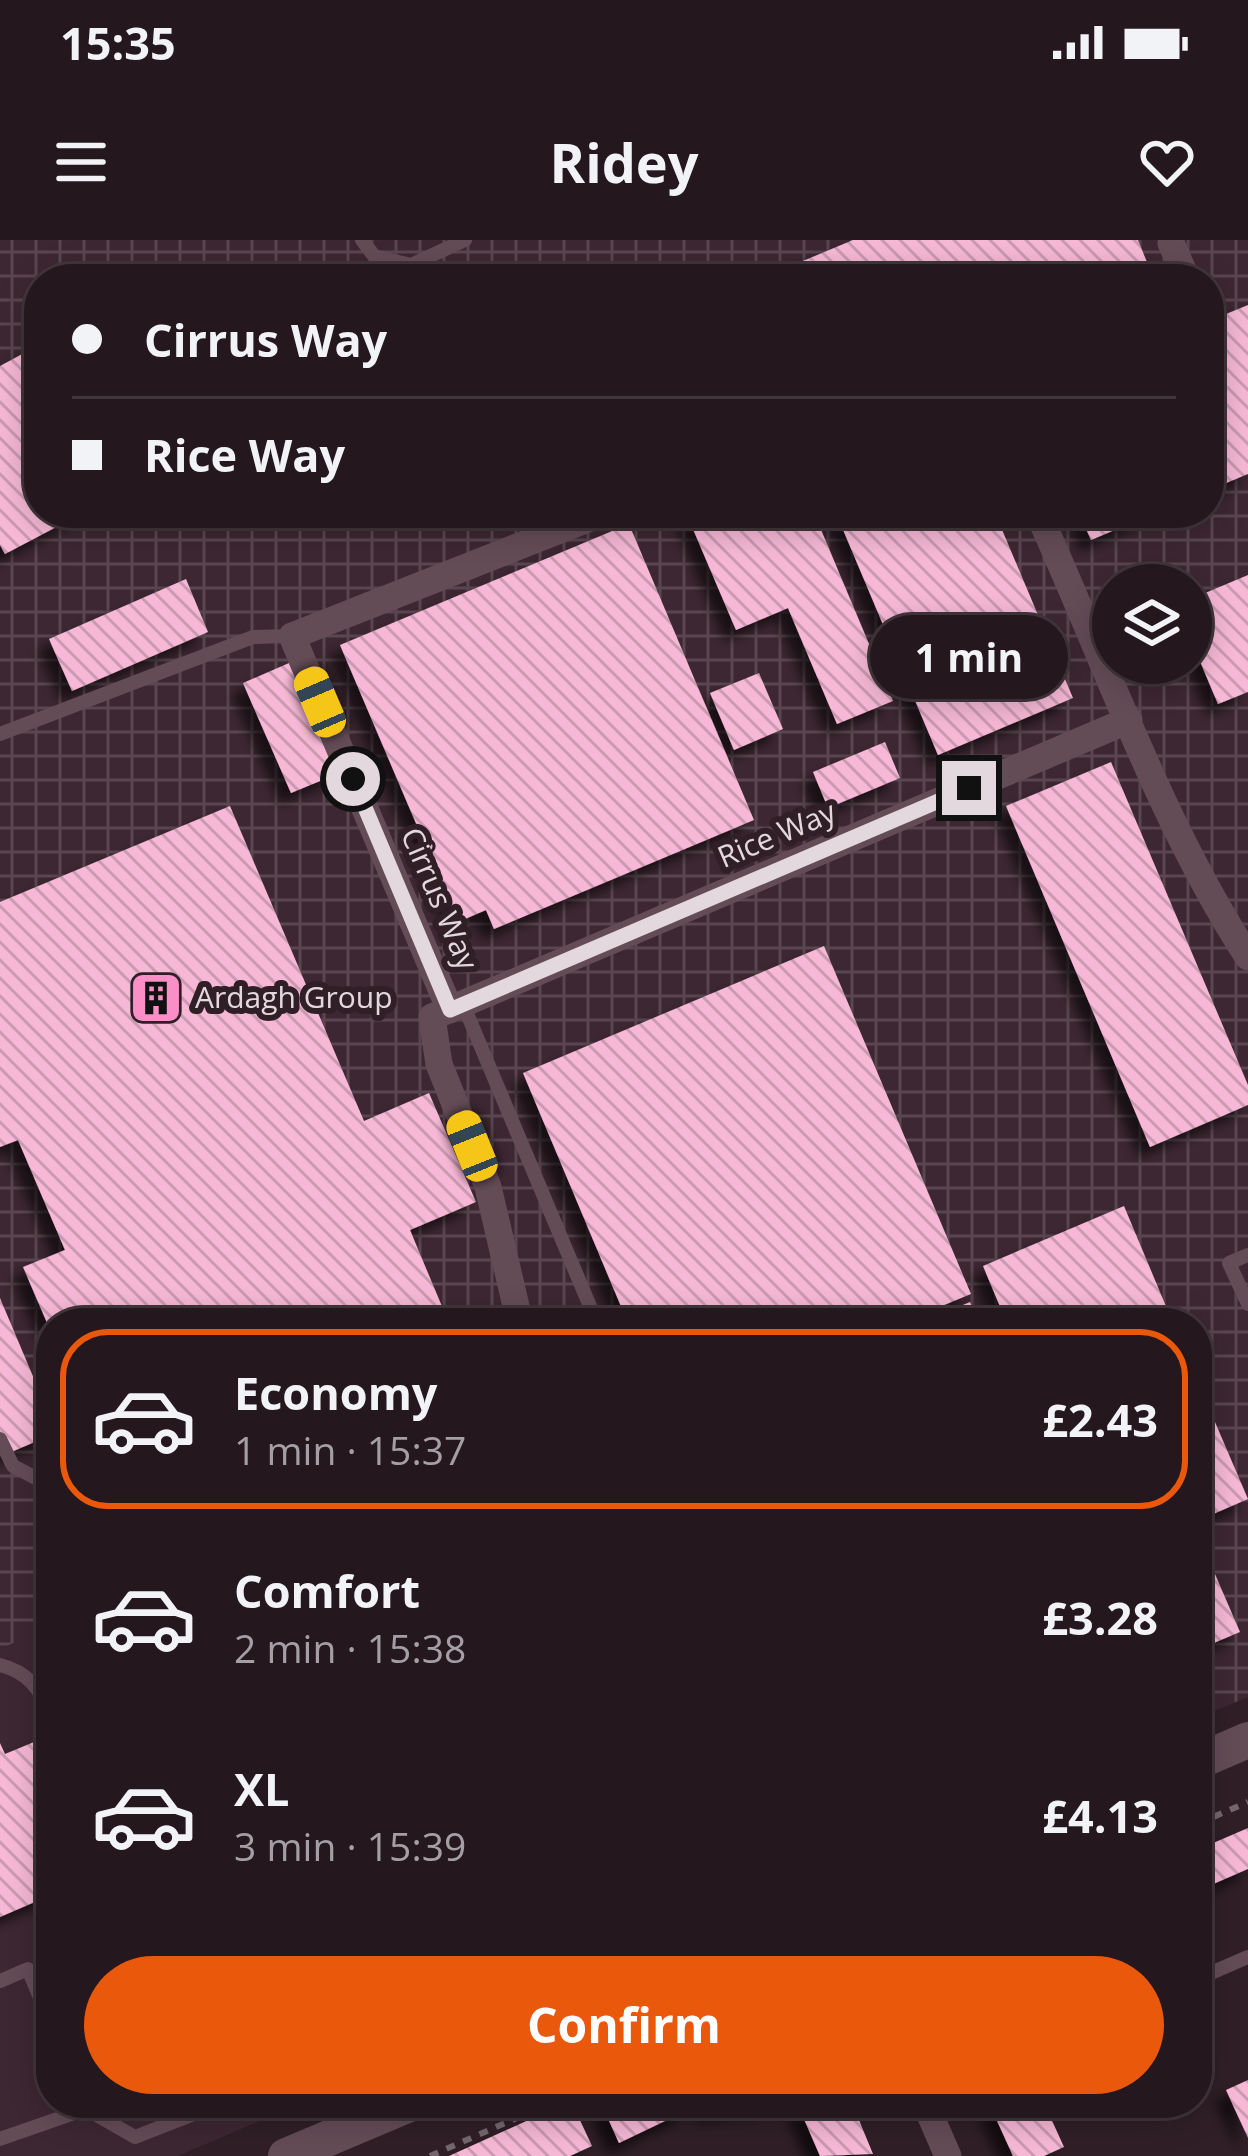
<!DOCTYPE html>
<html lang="en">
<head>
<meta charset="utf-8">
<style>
  body { margin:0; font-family:"Open Sans",sans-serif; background:#30242a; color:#f1f3f6; height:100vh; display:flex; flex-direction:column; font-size:45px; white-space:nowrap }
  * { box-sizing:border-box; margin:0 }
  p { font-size:39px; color:#a39fa4 }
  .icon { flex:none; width:66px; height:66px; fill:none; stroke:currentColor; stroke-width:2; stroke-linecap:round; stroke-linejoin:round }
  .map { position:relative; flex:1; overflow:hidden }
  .details { position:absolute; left:36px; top:1068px; width:1176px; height:810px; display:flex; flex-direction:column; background:#24171d; border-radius:48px; box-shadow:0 6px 30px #0003,0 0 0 3px #41363b }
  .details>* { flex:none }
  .banner { position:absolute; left:24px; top:24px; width:1200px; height:264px; border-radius:48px; box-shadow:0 6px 30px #0003,0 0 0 3px #41363b; display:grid; align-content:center; height:264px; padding:0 48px; background:#24171d }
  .buttons { position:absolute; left:1092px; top:324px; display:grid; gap:24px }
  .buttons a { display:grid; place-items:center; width:120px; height:120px; border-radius:50%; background:#24171d; box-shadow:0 6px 30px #0003,0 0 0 3px #41363b; font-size:60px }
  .end { position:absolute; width:54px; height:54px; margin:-27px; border:15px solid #e3d8dd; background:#111; box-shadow:0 0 0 6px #111 }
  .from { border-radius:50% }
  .bubble { position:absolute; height:84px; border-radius:42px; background:#24171d; box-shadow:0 6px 30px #0003,0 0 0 3px #41363b; font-size:39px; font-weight:700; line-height:84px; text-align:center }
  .car { position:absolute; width:36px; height:72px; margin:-36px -18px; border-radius:15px; box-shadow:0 0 9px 3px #0007; background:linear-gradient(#f5c518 24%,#345 0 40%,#f5c518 0 76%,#345 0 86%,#f5c518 0) }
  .banner b { display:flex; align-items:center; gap:42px; height:114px; font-size:45px }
  .banner b+b { border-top:3px solid #41363b }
  .banner i { width:30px; height:30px; background:#f1f3f6 }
  ul { padding:21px 0 0; list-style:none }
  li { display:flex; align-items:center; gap:36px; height:180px; margin:0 24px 18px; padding:0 24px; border:6px solid transparent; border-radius:48px }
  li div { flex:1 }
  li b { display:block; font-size:45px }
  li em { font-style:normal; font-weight:700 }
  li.on { border-color:#ea580c }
  li>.icon { width:108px; height:108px; stroke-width:1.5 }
  .cta { display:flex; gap:24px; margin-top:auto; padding:24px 48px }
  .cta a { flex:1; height:138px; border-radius:72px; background:#ea580c; color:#fff; font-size:48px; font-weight:700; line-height:138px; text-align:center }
  .status { display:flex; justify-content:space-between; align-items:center; height:84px; padding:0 60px; background:#24171d; direction:ltr }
  .status svg { height:33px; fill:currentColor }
  header { display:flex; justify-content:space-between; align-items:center; height:156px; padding:0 48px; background:#24171d; font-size:54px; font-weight:700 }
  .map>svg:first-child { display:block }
  .built { fill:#3d2732 }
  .industrial { fill:url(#industrial-grid); fill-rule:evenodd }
  .building { fill:url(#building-back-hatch); filter:url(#shadow) }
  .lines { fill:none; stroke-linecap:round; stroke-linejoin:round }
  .path { stroke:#75676d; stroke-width:6; stroke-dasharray:9 9; stroke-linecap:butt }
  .service { stroke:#644c57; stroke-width:14 }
  .minor { stroke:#644c57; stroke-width:27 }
  .tertiary { stroke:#644c57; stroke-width:36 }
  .route { stroke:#e3d8dd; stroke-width:15 }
  .labels { text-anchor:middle; stroke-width:12; stroke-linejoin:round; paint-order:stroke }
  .street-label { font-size:30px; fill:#e3d8dd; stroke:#301f27 }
  .poi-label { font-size:30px; fill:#e3d8dd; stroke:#301f27; text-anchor:start }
</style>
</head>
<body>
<div class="status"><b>15:35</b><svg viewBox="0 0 49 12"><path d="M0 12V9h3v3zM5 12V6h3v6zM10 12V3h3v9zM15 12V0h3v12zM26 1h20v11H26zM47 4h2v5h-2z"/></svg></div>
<header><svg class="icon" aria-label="menu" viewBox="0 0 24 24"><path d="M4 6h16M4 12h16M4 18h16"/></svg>Ridey<svg class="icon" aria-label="heart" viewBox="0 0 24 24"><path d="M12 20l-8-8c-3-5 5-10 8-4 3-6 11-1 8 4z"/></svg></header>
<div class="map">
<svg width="1248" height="1916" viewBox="0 0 1248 1916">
  <defs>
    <pattern id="industrial-grid" width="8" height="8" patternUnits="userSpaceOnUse" patternTransform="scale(3)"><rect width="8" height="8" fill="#3d2732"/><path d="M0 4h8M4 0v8" fill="none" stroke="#59464f"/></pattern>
    <pattern id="building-back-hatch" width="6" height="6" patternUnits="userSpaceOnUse" patternTransform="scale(3)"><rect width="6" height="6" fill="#f6b8d6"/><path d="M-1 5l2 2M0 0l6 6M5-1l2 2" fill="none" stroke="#ca9ab1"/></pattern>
    <filter id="shadow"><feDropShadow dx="-11" dy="11" stdDeviation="6" flood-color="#0009"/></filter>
  </defs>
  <rect width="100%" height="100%" fill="#301f27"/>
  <!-- built -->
  <path class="built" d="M 51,1386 L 51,1863 L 301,1863 L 178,1916 L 0,1916 L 0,1409 Z"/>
  <!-- industrial -->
  <path class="industrial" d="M 0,0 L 1248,0 L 1248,1457 L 1197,1478 L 1197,1083 L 51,1083 L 51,1386 L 0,1409 ZM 39,39 L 1209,39 L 1209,273 L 39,273 ZM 1113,345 L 1191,345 L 1191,423 L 1113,423 Z"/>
  <!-- building -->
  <path class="building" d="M 853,0 L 1138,0 L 1151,32 L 1134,39 L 760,39 Z
    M 1248,65 L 1248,234 L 1209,250 L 1209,81 Z
    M 39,105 L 39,273 L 83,273 L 5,314 L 0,305 L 0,126 Z
    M 814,273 L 893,461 L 837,484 L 788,368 L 736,390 L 687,275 Z
    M 836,273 L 995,273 L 1073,458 L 938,515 Z
    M 1079,273 L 1155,273 L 1091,300 Z
    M 629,284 L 754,580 L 494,689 L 486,670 L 458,682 L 340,405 Z
    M 1248,335 L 1248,452 L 1218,464 L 1191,400 L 1191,359 Z
    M 186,339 L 208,392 L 72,451 L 49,399 Z
    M 289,423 L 337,534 L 291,553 L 243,443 Z
    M 759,433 L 783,489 L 734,510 L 710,453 Z
    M 885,502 L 900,538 L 828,568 L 813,532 Z
    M 1111,522 L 1248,845 L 1248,865 L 1150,907 L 1006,566 Z
    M 230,566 L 364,881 L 429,853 L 476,962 L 410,990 L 449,1083 L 51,1083 L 51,1092 L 23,1027 L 65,1010 L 18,900 L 0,907 L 0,662 Z
    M 824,706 L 971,1054 L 900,1083 L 851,1083 L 846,1070 L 814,1083 L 628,1083 L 523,833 Z
    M 1124,966 L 1173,1083 L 1007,1083 L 983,1026 Z
    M 0,1058 L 51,1179 L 51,1195 L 9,1213 L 0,1191 Z
    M 970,1062 L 979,1083 L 920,1083 Z
    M 1197,1140 L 1248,1259 L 1197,1281 Z
    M 1215,1334 L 1240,1392 L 1197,1410 L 1197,1342 Z
    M 51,1495 L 51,1655 L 0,1677 L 0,1503 L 5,1514 Z
    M 1248,1588 L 1248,1629 L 1197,1651 L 1197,1610 Z
    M 1248,1840 L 1248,1898 L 1226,1850 Z
    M 566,1863 L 572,1863 L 592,1906 L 570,1916 L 449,1916 Z
    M 601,1863 L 687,1863 L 690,1869 L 619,1903 Z
    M 704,1863 L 768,1863 L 768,1866 L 705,1871 Z
    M 797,1863 L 852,1863 L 873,1914 L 820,1916 Z
    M 989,1863 L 1044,1863 L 1064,1907 L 1044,1916 L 1013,1916 Z"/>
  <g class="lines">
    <!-- path -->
    <path class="path" d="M 1197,1584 L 1248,1562
      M 430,1916 L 551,1863"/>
    <!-- service -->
    <path class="service" d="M 362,0 L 374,16 L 411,25 L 465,0
      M 0,494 L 253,397 L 292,396
      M 463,764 L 597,1083
      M 1248,1015 L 1229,1023 L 1248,1064
      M 0,1199 L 13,1226 L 51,1246
      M 0,1425 C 28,1432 39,1448 51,1474
      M 1197,1739 L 1248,1717
      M 0,1741 L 28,1729 L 51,1784
      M 86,1869 L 135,1897 L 222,1863
      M 0,1899 L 86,1869 L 84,1863"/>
    <!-- minor -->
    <path class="minor" d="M 1171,3 L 1187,39
      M 1038,273 C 1105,420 1160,581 1248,717
      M 450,770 L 292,396 L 603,273
      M 520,1083 L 488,947 L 439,824 L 432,777 L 1129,480
      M 925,1863 L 948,1916"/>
    <!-- tertiary -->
    <path class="tertiary" d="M 1197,1522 L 1248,1500
      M 286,1916 L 412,1863"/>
  </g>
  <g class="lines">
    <!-- route -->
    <path class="route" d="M 353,539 L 450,770 L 969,548"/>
  </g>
  <!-- icons -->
  <defs>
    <g id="building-square" transform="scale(2.7)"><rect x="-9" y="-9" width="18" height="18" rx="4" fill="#fa8fc7" stroke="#301f27"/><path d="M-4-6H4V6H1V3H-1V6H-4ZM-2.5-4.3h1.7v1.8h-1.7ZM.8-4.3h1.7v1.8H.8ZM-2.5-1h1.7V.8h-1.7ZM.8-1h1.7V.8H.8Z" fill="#111"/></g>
  </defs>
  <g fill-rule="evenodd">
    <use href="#building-square" x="156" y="758"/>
  </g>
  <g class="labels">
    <!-- street labels -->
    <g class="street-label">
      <text transform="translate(777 595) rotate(-23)" y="10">Rice Way</text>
      <text transform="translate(439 659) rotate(67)" y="10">Cirrus Way</text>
    </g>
    <!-- poi labels -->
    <g class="poi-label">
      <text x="195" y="768">Ardagh Group</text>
    </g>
  </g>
</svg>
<div class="buttons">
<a><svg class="icon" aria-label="layers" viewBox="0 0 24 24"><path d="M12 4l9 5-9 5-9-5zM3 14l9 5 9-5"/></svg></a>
</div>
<i class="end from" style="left:353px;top:539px"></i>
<i class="end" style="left:969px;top:548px"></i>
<div class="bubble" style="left:870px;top:375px;width:198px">1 min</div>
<i class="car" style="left:320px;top:462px;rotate:337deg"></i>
<i class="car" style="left:472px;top:906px;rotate:338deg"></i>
<div class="banner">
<b><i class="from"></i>Cirrus Way</b>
<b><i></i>Rice Way</b>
</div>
<section class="details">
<ul>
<li class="on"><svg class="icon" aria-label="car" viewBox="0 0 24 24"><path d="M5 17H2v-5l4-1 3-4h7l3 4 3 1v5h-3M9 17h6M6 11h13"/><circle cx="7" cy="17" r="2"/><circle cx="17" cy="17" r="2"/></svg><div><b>Economy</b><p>1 min · 15:37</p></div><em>£2.43</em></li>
<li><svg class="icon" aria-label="car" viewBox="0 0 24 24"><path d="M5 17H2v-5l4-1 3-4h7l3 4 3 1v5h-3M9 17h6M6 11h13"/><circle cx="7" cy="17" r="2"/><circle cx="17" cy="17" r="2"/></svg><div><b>Comfort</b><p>2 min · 15:38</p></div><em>£3.28</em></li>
<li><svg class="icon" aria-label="car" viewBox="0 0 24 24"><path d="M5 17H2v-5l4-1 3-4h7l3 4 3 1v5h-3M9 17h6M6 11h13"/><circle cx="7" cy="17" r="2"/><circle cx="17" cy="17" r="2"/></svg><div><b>XL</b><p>3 min · 15:39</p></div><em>£4.13</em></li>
</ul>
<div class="cta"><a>Confirm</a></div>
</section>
</div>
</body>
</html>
